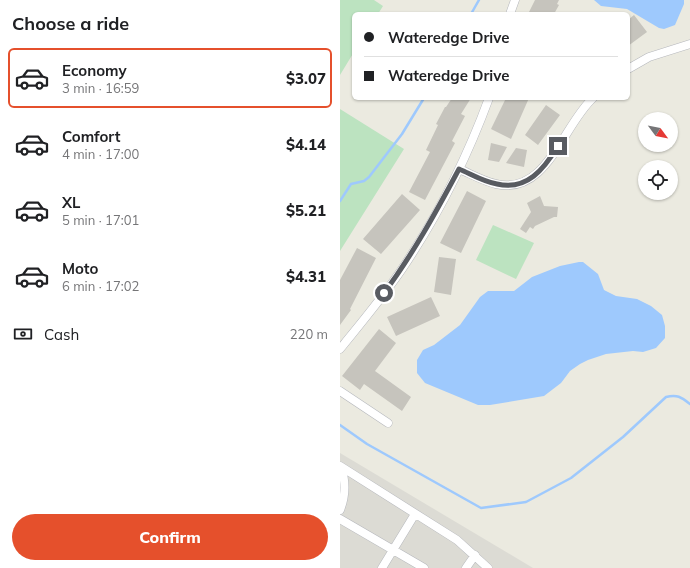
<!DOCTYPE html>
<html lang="en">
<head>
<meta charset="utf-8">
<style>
  body { margin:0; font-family:Mulish,sans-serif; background:#f6f6f6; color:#202124; height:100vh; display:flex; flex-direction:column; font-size:15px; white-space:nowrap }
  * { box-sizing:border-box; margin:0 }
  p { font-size:13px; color:#757577 }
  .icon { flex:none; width:22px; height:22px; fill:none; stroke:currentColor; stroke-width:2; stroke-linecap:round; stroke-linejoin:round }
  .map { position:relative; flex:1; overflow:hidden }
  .panel { display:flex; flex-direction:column; background:#fff; width:340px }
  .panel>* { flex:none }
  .top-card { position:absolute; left:12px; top:12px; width:278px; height:88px; border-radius:6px; box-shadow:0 1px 3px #0004; display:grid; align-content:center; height:88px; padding:0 12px; background:#fff }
  .needle { width:26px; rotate:122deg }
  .fabs { position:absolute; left:298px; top:112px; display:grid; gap:8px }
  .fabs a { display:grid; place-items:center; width:40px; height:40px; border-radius:50%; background:#fff; box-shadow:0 1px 3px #0004; font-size:20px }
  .end { position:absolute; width:18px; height:18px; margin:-9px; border:5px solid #585b61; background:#fff; box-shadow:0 0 0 2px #fff }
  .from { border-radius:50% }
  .top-card b { display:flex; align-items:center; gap:14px; height:38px; font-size:15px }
  .top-card b+b { border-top:1px solid #e0e0e0 }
  .top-card i { width:10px; height:10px; background:#202124 }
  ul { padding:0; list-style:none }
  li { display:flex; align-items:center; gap:12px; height:60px; margin:0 8px 6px; padding:0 4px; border:2px solid transparent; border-radius:6px }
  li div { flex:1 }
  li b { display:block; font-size:15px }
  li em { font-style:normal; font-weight:800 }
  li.current { border-color:#e5502c }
  li>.icon { width:36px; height:36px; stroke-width:1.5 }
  h2 { padding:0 12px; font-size:18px; line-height:48px }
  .pay { display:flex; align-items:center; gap:10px; height:44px; padding:0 12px; font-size:15px }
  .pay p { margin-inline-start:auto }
  .primary-button { display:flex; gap:8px; margin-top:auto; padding:8px 12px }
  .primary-button a { flex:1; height:46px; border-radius:24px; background:#e5502c; color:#fff; font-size:16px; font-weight:800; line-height:46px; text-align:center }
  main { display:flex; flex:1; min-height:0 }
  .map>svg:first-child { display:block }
  .industrial { fill:#dcdbd4 }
  .green { fill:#bce3c0 }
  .water { fill:#9ec9fd }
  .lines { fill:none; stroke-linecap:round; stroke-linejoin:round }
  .stream { stroke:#9ec9fd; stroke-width:2.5 }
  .building { fill:#c6c4bd }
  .minor-casing { stroke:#b5b7bc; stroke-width:9 }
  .minor { stroke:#fff; stroke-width:8 }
  .route { stroke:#585b61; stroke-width:5 }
</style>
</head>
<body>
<main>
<section class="panel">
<h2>Choose a ride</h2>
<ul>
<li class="current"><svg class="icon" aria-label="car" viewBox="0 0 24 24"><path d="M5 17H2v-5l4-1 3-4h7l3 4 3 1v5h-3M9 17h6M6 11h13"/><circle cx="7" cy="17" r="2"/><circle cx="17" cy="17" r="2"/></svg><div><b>Economy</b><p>3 min · 16:59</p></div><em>$3.07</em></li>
<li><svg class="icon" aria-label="car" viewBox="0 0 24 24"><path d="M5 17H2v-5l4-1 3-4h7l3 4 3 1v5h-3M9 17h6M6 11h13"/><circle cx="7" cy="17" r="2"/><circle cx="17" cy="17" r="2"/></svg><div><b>Comfort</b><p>4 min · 17:00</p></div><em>$4.14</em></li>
<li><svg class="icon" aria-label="car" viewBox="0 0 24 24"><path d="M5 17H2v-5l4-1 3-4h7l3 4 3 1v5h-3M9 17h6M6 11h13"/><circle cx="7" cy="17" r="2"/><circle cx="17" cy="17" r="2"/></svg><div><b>XL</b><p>5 min · 17:01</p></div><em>$5.21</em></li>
<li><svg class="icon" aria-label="car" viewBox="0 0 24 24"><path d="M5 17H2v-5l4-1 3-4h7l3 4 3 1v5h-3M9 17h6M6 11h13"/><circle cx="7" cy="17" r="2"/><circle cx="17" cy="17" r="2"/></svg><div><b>Moto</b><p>6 min · 17:02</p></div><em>$4.31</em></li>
</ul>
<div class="pay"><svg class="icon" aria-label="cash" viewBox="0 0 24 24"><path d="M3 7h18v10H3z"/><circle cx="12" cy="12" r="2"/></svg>Cash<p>220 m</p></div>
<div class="primary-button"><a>Confirm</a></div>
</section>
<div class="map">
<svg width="350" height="568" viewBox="0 0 350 568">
  <rect width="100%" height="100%" fill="#ebeae0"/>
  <!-- industrial -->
  <path class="industrial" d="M 0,453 L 193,568 L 0,568 Z"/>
  <!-- green -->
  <path class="green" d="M 0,0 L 34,0 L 43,6 L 38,14 L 14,14 L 14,52 L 0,75 Z
    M 0,109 L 64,149 L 0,251 Z
    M 153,225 L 194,243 L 176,279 L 136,260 Z"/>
  <!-- water -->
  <path class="water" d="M 254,0 L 344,0 L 344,4 L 335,25 L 324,29 L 319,28 L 287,9 L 261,6 Z
    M 239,262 L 243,262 L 258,274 L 264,290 L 276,296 L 297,299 L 311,306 L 322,315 L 325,326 L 325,338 L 316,348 L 303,352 L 293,351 L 266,354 L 248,360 L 240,364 L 230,371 L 221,383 L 204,396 L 150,405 L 138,405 L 85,383 L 77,373 L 77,360 L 83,350 L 94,345 L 120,325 L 140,297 L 148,291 L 174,291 L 192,277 L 220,266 Z"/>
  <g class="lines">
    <!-- stream -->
    <path class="stream" d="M 131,14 L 139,0
      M 0,201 L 11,184 L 24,181 L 29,177 L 62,134 L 84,98
      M 0,425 L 27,444 L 141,508 L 186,502 L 231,478 L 283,437 L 326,397 C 337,394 341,397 350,404"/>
  </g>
  <!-- building -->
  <path class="building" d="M 195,0 L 219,0 L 217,4 L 219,5 L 214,14 L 194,14 L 189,12 Z
    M 294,15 L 307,32 L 288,46 L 288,20 Z
    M 112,98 L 131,98 L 121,114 L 125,116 L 112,141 L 115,143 L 85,200 L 69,192 L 90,152 L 86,150 L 98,125 L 96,124 L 105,107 L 106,107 Z
    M 166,98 L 189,98 L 171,139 L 151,129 Z
    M 206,105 L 220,115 L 198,145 L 185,135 Z
    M 151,143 L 167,147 L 159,162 L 148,160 Z
    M 176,148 L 187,150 L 184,167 L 166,163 Z
    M 127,191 L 146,201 L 121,253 L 100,243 Z
    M 62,194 L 80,210 L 41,254 L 23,239 Z
    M 200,196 L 204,206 L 218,207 L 217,217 L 214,217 L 195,226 L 193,229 L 190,227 L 186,233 L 180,229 L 191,212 L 187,203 Z
    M 17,248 L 36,258 L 10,309 L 11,310 L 0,325 L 0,280 Z
    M 99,257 L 116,259 L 111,295 L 94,292 Z
    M 91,297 L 100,316 L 56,336 L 47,317 Z
    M 39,329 L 56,343 L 35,371 L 71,397 L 62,411 L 24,384 L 20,390 L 2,376 Z"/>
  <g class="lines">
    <!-- minor casing -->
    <g class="minor-casing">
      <path id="minor" d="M 170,14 L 175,0
        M 288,69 L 309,57 L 350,44
        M 119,169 C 131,174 143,181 156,184 C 207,196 223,125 253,98
        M 0,349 C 21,323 43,297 62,269 C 97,217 127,158 149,98
        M 0,391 L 48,423
        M 0,466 L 117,540 L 148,568
        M 0,510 C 6,495 6,482 1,467
        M 0,519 L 84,568
        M 42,568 L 75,514
        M 126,568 L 135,555"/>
    </g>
    <!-- minor -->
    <use href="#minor" class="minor"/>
  </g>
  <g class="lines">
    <!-- route -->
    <path class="route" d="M 44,293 C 73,254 96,212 119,169 C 131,174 144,182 157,184 C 187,191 204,169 218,146"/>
  </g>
</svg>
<div class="fabs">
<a><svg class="needle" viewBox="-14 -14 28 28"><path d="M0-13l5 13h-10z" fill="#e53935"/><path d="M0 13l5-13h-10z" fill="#757577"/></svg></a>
<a><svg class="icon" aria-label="locate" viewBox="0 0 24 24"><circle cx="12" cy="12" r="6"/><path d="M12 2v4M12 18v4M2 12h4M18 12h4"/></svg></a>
</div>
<i class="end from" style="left:44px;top:293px"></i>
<i class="end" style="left:218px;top:146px"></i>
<div class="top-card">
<b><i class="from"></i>Wateredge Drive</b>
<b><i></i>Wateredge Drive</b>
</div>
</div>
</main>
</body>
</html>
